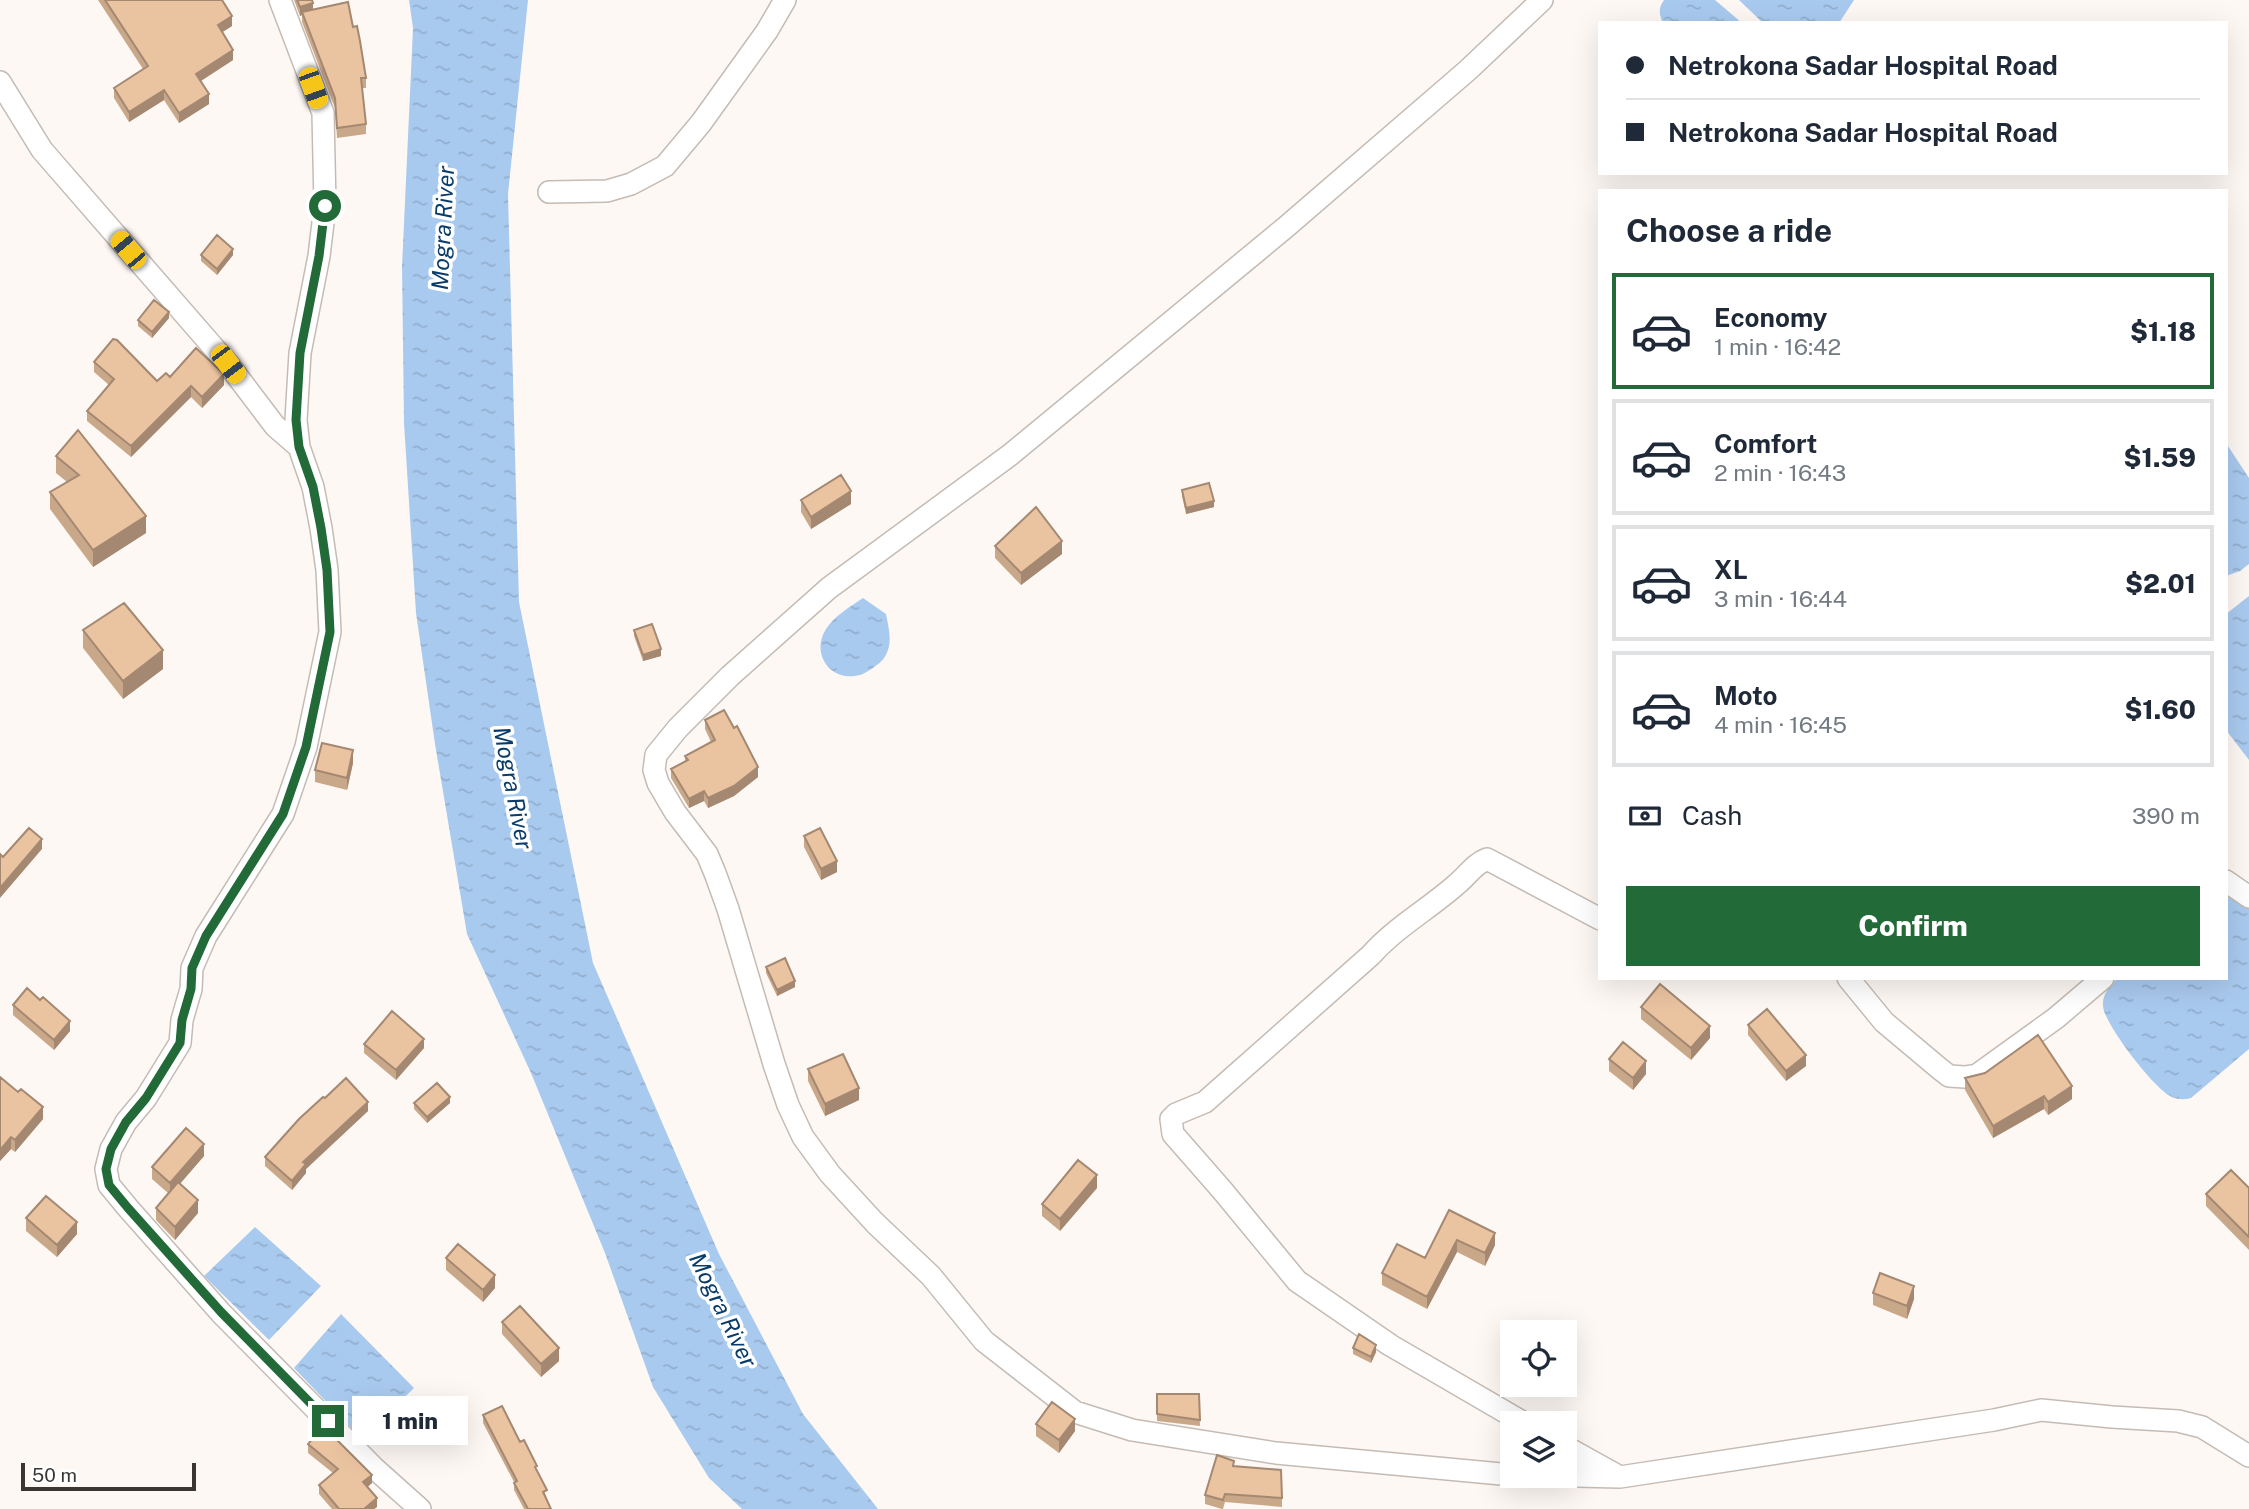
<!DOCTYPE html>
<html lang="en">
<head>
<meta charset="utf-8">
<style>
  body { margin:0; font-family:"Public Sans",sans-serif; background:#f6f6f7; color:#1f2937; height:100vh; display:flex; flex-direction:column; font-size:26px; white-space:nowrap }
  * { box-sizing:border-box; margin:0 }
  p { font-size:23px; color:#747a83 }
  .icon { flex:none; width:38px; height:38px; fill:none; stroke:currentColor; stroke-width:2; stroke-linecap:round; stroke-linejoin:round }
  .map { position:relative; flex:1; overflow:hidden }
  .side { position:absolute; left:1598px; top:189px; width:630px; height:791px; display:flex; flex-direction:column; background:#fff; border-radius:0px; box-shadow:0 7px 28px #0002 }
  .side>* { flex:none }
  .top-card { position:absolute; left:1598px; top:21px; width:630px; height:154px; border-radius:0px; box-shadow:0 7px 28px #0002; display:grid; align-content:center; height:154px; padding:0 28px; background:#fff }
  .tools { position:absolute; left:1500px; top:1320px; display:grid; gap:14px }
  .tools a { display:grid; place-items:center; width:77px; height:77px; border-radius:0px; background:#fff; box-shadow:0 7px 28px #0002; font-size:35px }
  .scale { position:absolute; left:21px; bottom:18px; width:175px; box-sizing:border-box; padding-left:7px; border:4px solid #393633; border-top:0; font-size:19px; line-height:24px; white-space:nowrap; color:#393633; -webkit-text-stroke:5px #fff; paint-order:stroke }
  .end { position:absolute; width:32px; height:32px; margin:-16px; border:9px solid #226a37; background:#fff; box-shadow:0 0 0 4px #fff }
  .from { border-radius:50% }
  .bubble { position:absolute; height:49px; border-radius:0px; background:#fff; box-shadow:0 7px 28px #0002; font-size:23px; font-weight:800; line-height:49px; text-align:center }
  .car { position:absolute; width:21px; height:42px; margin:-21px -10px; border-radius:9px; box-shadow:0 0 5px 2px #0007; background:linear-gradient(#f5c518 24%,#345 0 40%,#f5c518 0 76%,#345 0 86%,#f5c518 0) }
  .top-card b { display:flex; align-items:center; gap:24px; height:66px; font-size:26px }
  .top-card b+b { border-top:2px solid #e0e1e3 }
  .top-card i { width:18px; height:18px; background:#1f2937 }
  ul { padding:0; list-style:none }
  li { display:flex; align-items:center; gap:21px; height:116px; margin:0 14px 10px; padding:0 14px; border:4px solid #e0e1e3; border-radius:0px }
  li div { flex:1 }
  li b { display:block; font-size:26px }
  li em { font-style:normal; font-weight:800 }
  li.current { border-color:#226a37 }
  li>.icon { width:63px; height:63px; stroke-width:1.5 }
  h2 { padding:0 28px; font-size:32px; line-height:84px }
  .pay { display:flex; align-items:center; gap:18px; height:77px; padding:0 28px; font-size:26px }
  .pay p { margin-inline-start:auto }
  .primary-button { display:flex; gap:14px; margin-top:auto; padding:14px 28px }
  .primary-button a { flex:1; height:80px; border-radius:0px; background:#226a37; color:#fff; font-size:28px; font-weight:800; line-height:80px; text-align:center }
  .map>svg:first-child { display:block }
  .water { fill:url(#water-ripples) }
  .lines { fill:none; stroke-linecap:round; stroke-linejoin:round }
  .street-casing { stroke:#c4bbb4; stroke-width:24 }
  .street { stroke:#fff; stroke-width:21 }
  .wall { fill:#c9a88a }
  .shaded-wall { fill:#a48871 }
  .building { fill:#eac3a1; stroke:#a48871; stroke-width:2 }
  .route { stroke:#226a37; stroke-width:9 }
  .labels { text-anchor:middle; stroke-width:7; stroke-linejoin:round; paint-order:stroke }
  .water-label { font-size:23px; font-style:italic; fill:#0a3c6a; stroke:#fff }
</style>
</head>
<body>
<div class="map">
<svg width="2249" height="1509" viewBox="0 0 2249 1509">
  <defs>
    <pattern id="water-ripples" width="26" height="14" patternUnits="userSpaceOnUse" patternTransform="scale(1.75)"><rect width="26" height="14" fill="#a9caef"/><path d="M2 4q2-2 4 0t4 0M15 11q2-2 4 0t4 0" fill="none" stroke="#92aecd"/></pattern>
  </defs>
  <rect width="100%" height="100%" fill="#fef8f4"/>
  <!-- water -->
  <path class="water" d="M 409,0 L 528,0 L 508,194 L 519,602 L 593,963 L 719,1254 L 803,1414 L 878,1509 L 742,1509 L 709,1478 L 653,1387 L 605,1253 L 531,1073 L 467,934 L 435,744 L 416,613 L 404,423 L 402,267 L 413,28 Z
    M 1664,0 L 1715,0 L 1742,23 L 1663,23 C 1659,14 1658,8 1664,0 Z
    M 1739,0 L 1854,0 L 1839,23 L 1763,23 Z
    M 2226,443 L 2249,478 L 2249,564 L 2240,571 L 2226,576 Z
    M 2249,596 L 2249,760 L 2226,730 L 2226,614 Z
    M 863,598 L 886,614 C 888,624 891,636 889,646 C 887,656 882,662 874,667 C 870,670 864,674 860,675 C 831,683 810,654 826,629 C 835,615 850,607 863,598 Z
    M 2226,889 L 2249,909 L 2249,1049 L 2191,1098 C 2184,1100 2177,1100 2170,1096 C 2154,1088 2104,1024 2103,1006 C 2102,994 2110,986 2118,978 L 2226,978 Z
    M 255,1227 L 321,1286 L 269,1340 L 204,1276 Z
    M 341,1314 L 414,1388 L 362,1439 L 294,1368 Z"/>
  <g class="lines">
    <!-- street casing -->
    <g class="street-casing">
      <path id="street" d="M 280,0 L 323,113 L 325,206 L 319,256 L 300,353 L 296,420 L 299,447 L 313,487 L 321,528 L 327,570 L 330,632 L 306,747 L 283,814 L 206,936 L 192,968 L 191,989 L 182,1020 L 180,1043 L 146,1098 L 126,1122 L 111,1149 L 106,1169 L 109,1185 L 128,1208 L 221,1313 L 373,1467 L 420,1509
        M 0,82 L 42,150 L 228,364 L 275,426 L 299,447
        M 549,192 L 607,191 L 631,184 L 665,166 L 701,123 L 767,31 L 785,0
        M 2226,881 L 2249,897
        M 1848,978 L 1884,1022 L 1940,1069 L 1949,1076 L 1965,1077 L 1977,1075 L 2056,1018 L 2103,978
        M 1524,1423 L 1390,1345 L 1297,1281 L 1222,1190 L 1173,1134 L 1171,1119 L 1176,1114 L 1205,1102 L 1371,955 C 1397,926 1429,909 1457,884 C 1468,875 1474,864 1487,859 L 1600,919
        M 1564,1446 L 1618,1476
        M 1512,1475 L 1276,1453 L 1132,1430 L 1075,1412 L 984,1341 L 931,1276 L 875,1223 L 830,1174 L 803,1137 L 788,1105 L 774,1064 L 728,909 L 715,873 L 707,854 L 675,812 L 658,783 L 654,770 L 656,755 L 678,728 L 730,676 L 829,588 L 1010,455 L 1286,227 L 1468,70 L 1542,0
        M 1530,1475 L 1620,1477 L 1994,1420 L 2041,1410 L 2112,1417 L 2178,1421 L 2202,1427 L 2249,1456"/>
    </g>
    <!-- street -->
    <use href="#street" class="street"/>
  </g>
  <!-- wall -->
  <path class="wall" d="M 98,0 L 222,0 L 232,26 L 222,32 L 233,60 L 201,81 L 209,104 L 179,123 L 164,100 L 129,122 L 114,98 L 114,88 L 143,69 Z
    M 294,0 L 312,0 L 313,10 L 353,27 L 366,78 L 366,88 L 362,88 L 366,124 L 366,134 L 337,138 L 335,108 L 302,22 L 302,15 L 300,16 Z
    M 201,255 L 233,255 L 217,275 L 201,261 Z
    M 169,318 L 152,338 L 138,326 L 138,320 Z
    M 94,362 L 157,381 L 170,377 L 224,385 L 202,408 L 191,397 L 131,457 L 87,421 L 87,411 L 109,385 L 94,372 Z
    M 56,456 L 146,533 L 93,567 L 50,509 L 50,492 L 67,482 L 56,473 Z
    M 1182,490 L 1214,507 L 1186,514 L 1182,496 Z
    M 801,500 L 851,504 L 811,529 L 801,512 Z
    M 995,546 L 1062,554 L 1021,585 L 995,558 Z
    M 83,630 L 163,669 L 123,699 L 83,648 Z
    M 634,630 L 661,656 L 643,661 L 634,636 Z
    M 705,720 L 758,777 L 734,796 L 708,808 L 704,801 L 689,808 L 671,778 L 671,769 L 685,761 L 685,756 L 711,742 L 705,729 Z
    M 353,763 L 347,790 L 315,782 L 315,770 Z
    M 804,836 L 837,872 L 821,880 L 804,847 Z
    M 766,967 L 795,987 L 777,996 L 766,973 Z
    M 13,1005 L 70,1031 L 54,1050 L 13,1015 Z
    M 1641,1007 L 1710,1038 L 1691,1060 L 1641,1019 Z
    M 1748,1025 L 1806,1066 L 1786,1081 L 1748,1035 Z
    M 364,1044 L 424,1048 L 396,1080 L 364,1053 Z
    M 1609,1059 L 1646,1074 L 1633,1090 L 1609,1071 Z
    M 808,1069 L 859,1100 L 825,1116 L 808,1081 Z
    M 1985,1073 L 2072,1099 L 2048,1115 L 2044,1109 L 1993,1138 L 1965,1090 L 1965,1078 Z
    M 0,1077 L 18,1092 L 43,1119 L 15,1152 L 11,1149 L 0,1161 Z
    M 325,1098 L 368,1111 L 306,1169 L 306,1173 L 292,1190 L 265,1166 L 265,1157 Z
    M 414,1103 L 450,1103 L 427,1123 L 414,1109 Z
    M 204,1156 L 180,1184 L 198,1213 L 175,1240 L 156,1220 L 156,1208 L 168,1193 L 152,1179 L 152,1167 Z
    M 1097,1188 L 1060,1231 L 1042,1216 L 1042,1204 Z
    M 2249,1188 L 2249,1250 L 2206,1206 L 2206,1194 Z
    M 1449,1210 L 1495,1245 L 1485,1266 L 1457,1252 L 1427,1309 L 1382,1285 L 1382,1273 L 1425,1258 Z
    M 26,1218 L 77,1234 L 57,1257 L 26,1231 Z
    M 446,1258 L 495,1288 L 483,1302 L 446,1270 Z
    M 1873,1293 L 1914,1299 L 1907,1319 L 1873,1305 Z
    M 502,1322 L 559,1361 L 541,1377 L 502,1334 Z
    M 1353,1348 L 1376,1352 L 1371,1363 L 1353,1354 Z
    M 1157,1394 L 1199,1394 L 1200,1426 L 1157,1421 Z
    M 483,1415 L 520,1442 L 537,1472 L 551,1509 L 524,1509 L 514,1490 L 514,1482 L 483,1423 Z
    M 1036,1424 L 1075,1431 L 1059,1453 L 1036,1436 Z
    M 308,1444 L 372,1483 L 367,1487 L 377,1507 L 374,1509 L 332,1509 L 319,1494 L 319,1485 L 333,1473 L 308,1453 Z
    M 1234,1466 L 1282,1498 L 1282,1507 L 1225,1502 L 1223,1509 L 1222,1509 L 1205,1504 L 1205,1495 Z"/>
  <!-- shaded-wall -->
  <path class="shaded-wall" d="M 313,3 L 313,12 L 302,12 L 302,15 L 300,16 L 300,7 Z
    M 232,16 L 232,26 L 218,35 L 218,25 Z
    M 233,50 L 233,60 L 196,84 L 196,74 Z
    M 164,90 L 164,100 L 129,122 L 129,112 Z
    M 209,94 L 209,104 L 179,123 L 179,113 Z
    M 233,249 L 233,255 L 217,275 L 217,269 Z
    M 169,312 L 169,318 L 152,338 L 152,332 Z
    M 224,374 L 224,385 L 202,408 L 202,397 Z
    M 191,386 L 191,397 L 131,457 L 131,446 Z
    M 851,491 L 851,504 L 811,529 L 811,517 Z
    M 1214,501 L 1214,507 L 1186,514 L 1186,508 Z
    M 146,516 L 146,533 L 93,567 L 93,550 Z
    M 1062,541 L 1062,554 L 1021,585 L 1021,573 Z
    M 661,649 L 661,656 L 643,661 L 643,655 Z
    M 163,650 L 163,669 L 123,699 L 123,681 Z
    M 353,750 L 353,763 L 347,790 L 347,778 Z
    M 758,767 L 758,777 L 734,796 L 708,808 L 708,798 Z
    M 704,791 L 704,801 L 689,808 L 689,799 Z
    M 42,839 L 42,849 L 0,898 L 0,888 Z
    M 837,861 L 837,872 L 821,880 L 821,869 Z
    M 795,981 L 795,987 L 777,996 L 777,990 Z
    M 70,1021 L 70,1031 L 54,1050 L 54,1040 Z
    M 1710,1026 L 1710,1038 L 1691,1060 L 1691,1048 Z
    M 424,1039 L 424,1048 L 396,1080 L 396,1070 Z
    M 1806,1055 L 1806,1066 L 1786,1081 L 1786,1071 Z
    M 1646,1061 L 1646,1074 L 1633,1090 L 1633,1078 Z
    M 2072,1086 L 2072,1099 L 2048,1115 L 2048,1102 Z
    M 859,1088 L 859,1100 L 825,1116 L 825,1104 Z
    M 2044,1096 L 2044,1109 L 1993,1138 L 1993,1126 Z
    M 450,1097 L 450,1103 L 427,1123 L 427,1117 Z
    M 368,1102 L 368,1111 L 306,1169 L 306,1173 L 292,1190 L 292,1181 L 303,1162 Z
    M 43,1107 L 43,1119 L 15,1152 L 15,1140 Z
    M 11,1137 L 11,1149 L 0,1161 L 0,1150 Z
    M 204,1144 L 204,1156 L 170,1195 L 170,1183 Z
    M 1097,1175 L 1097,1188 L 1060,1231 L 1060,1219 Z
    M 198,1200 L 198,1213 L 175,1240 L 175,1227 Z
    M 77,1222 L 77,1234 L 57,1257 L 57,1245 Z
    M 1495,1233 L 1495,1245 L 1485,1266 L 1485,1253 Z
    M 1457,1240 L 1457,1252 L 1427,1309 L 1427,1297 Z
    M 495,1275 L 495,1288 L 483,1302 L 483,1290 Z
    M 1914,1286 L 1914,1299 L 1907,1319 L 1907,1306 Z
    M 1376,1345 L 1376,1352 L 1371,1363 L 1371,1357 Z
    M 559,1348 L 559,1361 L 541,1377 L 541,1364 Z
    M 1075,1419 L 1075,1431 L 1059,1453 L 1059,1440 Z
    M 372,1475 L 372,1483 L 363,1491 L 363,1482 Z
    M 377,1498 L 377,1507 L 374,1509 L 364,1509 Z"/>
  <!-- building -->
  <path class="building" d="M 105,0 L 222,0 L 232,16 L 218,25 L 233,50 L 196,74 L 209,94 L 179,113 L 164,90 L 129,112 L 114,88 L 148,66 Z
    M 297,0 L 312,0 L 313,3 L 300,7 Z
    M 348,2 L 353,27 L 357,26 L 360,41 L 366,78 L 361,78 L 366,124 L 337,128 L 335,98 L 302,12 Z
    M 217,235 L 233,249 L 217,269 L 201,255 Z
    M 154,300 L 169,312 L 152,332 L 138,320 Z
    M 113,339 L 117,340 L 157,381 L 166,373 L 170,377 L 196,348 L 224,374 L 202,397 L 191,386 L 131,446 L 87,411 L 114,379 L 94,362 Z
    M 78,430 L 146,516 L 93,550 L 50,492 L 79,475 L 56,456 Z
    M 841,475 L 851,491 L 811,517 L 801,500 Z
    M 1209,483 L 1214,501 L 1186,508 L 1182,490 Z
    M 1036,507 L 1062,541 L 1021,573 L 995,546 Z
    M 124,603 L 163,650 L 123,681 L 83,630 Z
    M 652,624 L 661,649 L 643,655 L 634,630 Z
    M 724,710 L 734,728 L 737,726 L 758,767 L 734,786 L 708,798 L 704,791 L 689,799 L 671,769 L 688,760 L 685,756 L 715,740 L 705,720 Z
    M 322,743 L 353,750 L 347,778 L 315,770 Z
    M 29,828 L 42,839 L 0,888 L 0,854 L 3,857 Z
    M 820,828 L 837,861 L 821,869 L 804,836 Z
    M 785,958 L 795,981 L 777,990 L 766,967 Z
    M 1660,984 L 1710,1026 L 1691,1048 L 1641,1007 Z
    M 27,988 L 40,1000 L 43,997 L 70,1021 L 54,1040 L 13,1005 Z
    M 1767,1009 L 1806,1055 L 1786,1071 L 1748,1025 Z
    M 392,1011 L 424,1039 L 396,1070 L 364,1044 Z
    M 2038,1035 L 2072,1086 L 2048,1102 L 2044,1096 L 1993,1126 L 1965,1078 L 1985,1073 Z
    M 1623,1042 L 1646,1061 L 1633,1078 L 1609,1059 Z
    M 843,1054 L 859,1088 L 825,1104 L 808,1069 Z
    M 0,1077 L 18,1092 L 21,1089 L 43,1107 L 15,1140 L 11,1137 L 0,1150 Z
    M 346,1078 L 368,1102 L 303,1162 L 306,1164 L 292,1181 L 265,1157 L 299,1119 L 323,1097 L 325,1098 Z
    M 437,1083 L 450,1097 L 427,1117 L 414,1103 Z
    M 186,1128 L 204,1144 L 170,1183 L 152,1167 Z
    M 1078,1160 L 1097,1175 L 1060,1219 L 1042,1204 Z
    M 2231,1170 L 2249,1188 L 2249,1237 L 2206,1194 Z
    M 178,1182 L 198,1200 L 175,1227 L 156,1208 Z
    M 46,1196 L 77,1222 L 57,1245 L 26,1218 Z
    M 1449,1210 L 1495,1233 L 1485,1253 L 1457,1240 L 1427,1297 L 1382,1273 L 1397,1244 L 1425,1258 Z
    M 458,1244 L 495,1275 L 483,1290 L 446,1258 Z
    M 1880,1273 L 1914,1286 L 1907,1306 L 1873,1293 Z
    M 520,1306 L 559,1348 L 541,1364 L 502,1322 Z
    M 1359,1334 L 1376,1345 L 1371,1357 L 1353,1348 Z
    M 1157,1394 L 1199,1394 L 1200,1420 L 1157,1414 Z
    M 1052,1402 L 1075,1419 L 1059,1440 L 1036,1424 Z
    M 502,1406 L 520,1442 L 524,1440 L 537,1466 L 535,1467 L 547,1490 L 543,1492 L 551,1509 L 528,1509 L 514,1483 L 517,1481 L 483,1415 Z
    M 323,1426 L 372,1475 L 363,1482 L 377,1498 L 364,1509 L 339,1509 L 319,1485 L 338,1469 L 308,1444 Z
    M 1217,1455 L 1234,1461 L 1233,1466 L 1281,1470 L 1282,1498 L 1225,1494 L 1223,1500 L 1205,1495 Z"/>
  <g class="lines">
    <!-- route -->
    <path class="route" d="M 325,206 L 319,256 L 300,353 L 296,420 L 299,447 L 313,487 L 321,528 L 327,570 L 330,632 L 306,747 L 283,814 L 206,936 L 192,968 L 191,989 L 182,1020 L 180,1043 L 146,1098 L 126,1122 L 111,1149 L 106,1169 L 109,1185 L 128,1208 L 221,1312 L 328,1421"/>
  </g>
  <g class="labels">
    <!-- water labels -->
    <g class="water-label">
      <text transform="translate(443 228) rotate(-87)" y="8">Mogra River</text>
      <text transform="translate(513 788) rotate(79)" y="8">Mogra River</text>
      <text transform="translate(723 1310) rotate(64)" y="8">Mogra River</text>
    </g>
  </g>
</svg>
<div class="tools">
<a><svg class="icon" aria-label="locate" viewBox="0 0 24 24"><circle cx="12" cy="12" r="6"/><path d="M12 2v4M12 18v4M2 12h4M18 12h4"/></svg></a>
<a><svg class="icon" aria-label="layers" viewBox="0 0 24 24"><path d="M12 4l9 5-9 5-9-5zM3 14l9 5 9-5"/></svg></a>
</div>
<div class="scale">50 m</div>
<i class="end from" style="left:325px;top:206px"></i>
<i class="end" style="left:328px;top:1421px"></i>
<div class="bubble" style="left:352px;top:1396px;width:116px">1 min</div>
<i class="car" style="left:313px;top:88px;rotate:160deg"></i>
<i class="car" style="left:128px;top:250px;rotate:320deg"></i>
<i class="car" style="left:228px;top:364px;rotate:143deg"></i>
<div class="top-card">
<b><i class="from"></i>Netrokona Sadar Hospital Road</b>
<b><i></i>Netrokona Sadar Hospital Road</b>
</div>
<section class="side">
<h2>Choose a ride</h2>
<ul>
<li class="current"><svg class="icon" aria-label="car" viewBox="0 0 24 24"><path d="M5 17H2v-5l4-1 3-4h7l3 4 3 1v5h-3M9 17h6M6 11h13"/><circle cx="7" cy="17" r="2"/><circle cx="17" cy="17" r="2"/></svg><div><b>Economy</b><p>1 min · 16:42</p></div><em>$1.18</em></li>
<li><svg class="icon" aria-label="car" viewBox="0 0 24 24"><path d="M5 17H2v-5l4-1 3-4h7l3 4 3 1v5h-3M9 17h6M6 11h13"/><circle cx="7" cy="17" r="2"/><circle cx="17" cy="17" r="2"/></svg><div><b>Comfort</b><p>2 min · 16:43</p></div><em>$1.59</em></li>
<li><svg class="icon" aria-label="car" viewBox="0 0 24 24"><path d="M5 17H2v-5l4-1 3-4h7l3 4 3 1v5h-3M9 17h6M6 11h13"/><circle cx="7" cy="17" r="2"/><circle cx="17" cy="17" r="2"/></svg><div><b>XL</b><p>3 min · 16:44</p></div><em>$2.01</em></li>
<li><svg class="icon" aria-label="car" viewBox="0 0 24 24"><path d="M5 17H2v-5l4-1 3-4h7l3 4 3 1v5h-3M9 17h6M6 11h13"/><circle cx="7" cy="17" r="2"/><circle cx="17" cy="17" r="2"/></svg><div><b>Moto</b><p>4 min · 16:45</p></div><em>$1.60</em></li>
</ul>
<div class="pay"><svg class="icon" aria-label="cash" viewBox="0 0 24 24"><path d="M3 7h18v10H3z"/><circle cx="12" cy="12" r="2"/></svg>Cash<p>390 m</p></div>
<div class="primary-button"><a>Confirm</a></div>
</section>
</div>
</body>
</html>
